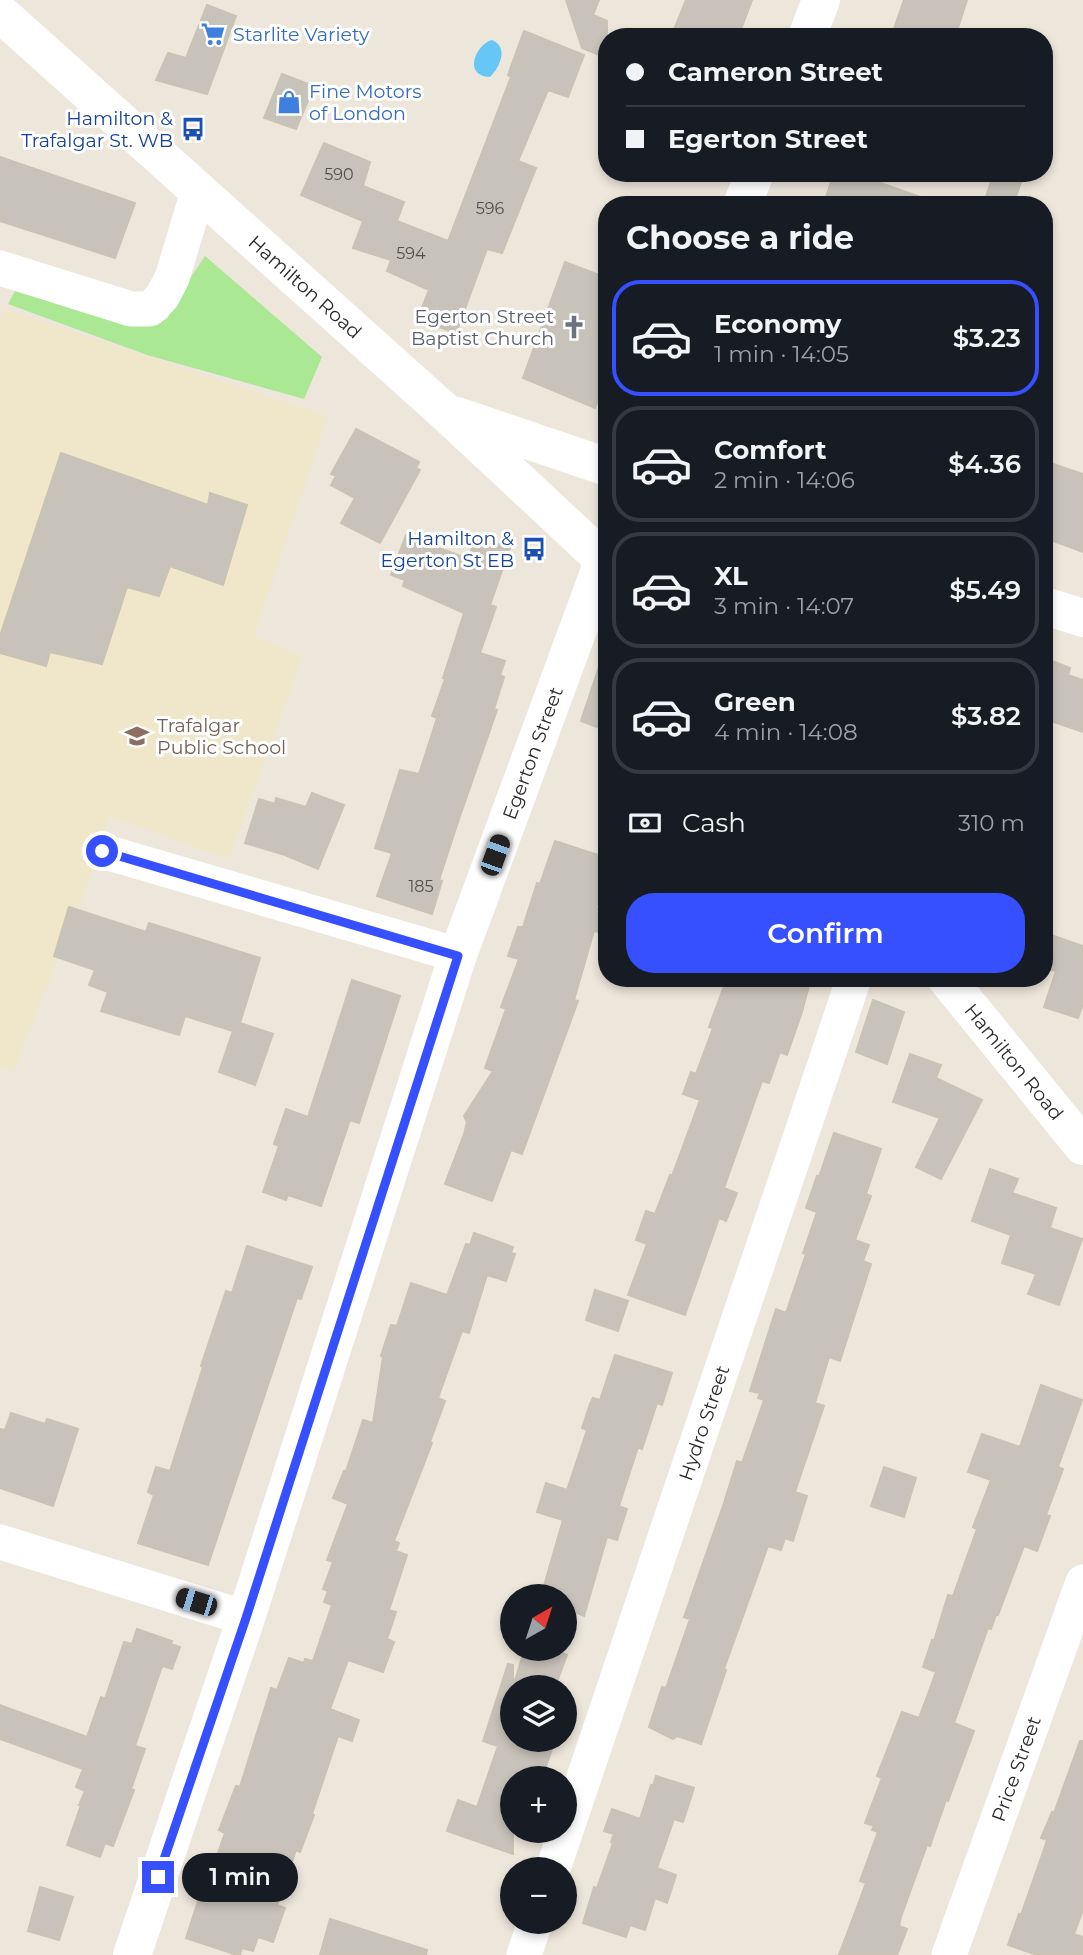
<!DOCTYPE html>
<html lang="en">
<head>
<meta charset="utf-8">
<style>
  body { margin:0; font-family:Montserrat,sans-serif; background:#242831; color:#f1f3f6; height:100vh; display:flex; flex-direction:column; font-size:26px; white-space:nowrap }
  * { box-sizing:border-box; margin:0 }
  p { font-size:23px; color:#9ea1a6 }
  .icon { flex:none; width:38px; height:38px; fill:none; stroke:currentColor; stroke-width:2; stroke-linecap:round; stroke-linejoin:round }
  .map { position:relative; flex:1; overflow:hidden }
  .details { position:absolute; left:598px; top:196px; width:455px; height:791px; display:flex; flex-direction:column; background:#171b24; border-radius:28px; box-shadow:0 4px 10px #0003 }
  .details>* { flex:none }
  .hud { position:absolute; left:598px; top:28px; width:455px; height:154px; border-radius:28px; box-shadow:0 4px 10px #0003; display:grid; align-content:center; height:154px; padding:0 28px; background:#171b24 }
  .needle { width:46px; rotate:39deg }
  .tools { position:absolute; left:500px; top:1584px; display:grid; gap:14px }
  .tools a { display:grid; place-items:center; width:77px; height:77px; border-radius:50%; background:#171b24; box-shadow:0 4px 10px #0003; font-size:35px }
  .end { position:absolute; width:32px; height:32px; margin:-16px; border:9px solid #364fff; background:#fff; box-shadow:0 0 0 4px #fff }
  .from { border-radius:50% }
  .bubble { position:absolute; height:49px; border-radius:24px; background:#171b24; box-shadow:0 4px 10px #0003; font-size:23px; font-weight:600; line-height:49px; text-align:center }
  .car { position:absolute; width:21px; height:42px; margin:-21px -10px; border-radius:9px; box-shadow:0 0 5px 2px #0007; background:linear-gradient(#222 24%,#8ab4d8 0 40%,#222 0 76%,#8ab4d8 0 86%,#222 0) }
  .hud b { display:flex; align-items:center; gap:24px; height:66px; font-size:26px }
  .hud b+b { border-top:2px solid #363941 }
  .hud i { width:18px; height:18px; background:#f1f3f6 }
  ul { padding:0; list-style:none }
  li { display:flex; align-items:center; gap:21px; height:116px; margin:0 14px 10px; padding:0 14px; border:4px solid #363941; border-radius:28px }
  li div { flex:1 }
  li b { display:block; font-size:26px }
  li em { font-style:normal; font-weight:600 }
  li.active { border-color:#364fff }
  li>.icon { width:63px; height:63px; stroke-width:1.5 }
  h2 { padding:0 28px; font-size:32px; line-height:84px }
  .pay { display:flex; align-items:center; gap:18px; height:77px; padding:0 28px; font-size:26px }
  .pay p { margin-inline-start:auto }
  .cta { display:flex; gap:14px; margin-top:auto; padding:14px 28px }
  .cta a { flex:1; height:80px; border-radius:28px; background:#364fff; color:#fff; font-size:28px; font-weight:600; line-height:80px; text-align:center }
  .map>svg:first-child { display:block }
  .education { fill:#f0e6c9 }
  .green { fill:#abe893 }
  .water { fill:#66c7f7 }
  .building { fill:#c8c3ba; stroke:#c9c3b4; stroke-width:2 }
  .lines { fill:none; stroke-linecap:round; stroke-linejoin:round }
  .street { stroke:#fff; stroke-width:35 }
  .secondary { stroke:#fff; stroke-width:38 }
  .route { stroke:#364fff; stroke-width:9 }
  .labels { text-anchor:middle; stroke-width:6; stroke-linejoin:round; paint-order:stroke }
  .number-label { font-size:16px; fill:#52504e }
  .shop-label { font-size:19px; fill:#366cbe; stroke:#fff; text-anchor:start }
  .transit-label { font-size:19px; fill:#164399; stroke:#fff; text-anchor:end }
  .street-label { font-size:19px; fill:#2a2a2a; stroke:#fff }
  .worship-label { font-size:19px; fill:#5b616d; stroke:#fff; text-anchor:end }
  .education-label { font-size:19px; fill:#785e54; stroke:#fff; text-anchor:start }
</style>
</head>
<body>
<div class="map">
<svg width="1083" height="1955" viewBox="0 0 1083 1955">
  <rect width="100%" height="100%" fill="#ede6db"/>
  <!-- education -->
  <path class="education" d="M 4,309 L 328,416 L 254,636 L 303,656 L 229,859 L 109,816 L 95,866 L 13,1072 L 0,1067 L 0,320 Z"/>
  <!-- green -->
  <path class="green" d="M 205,256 L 322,357 L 304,399 L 147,355 L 8,304 L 15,291 L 150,326 L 167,319 L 189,280 Z"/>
  <!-- water -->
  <path class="water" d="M 492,40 C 509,47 500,67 490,77 C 462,76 476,44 492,40 Z"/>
  <!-- building -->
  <path class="building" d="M 566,0 L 599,0 L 593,15 L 607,21 L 607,58 L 582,48 Z
    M 686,0 L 752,0 L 738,37 L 671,37 Z
    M 904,0 L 967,0 L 955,37 L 891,37 Z
    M 207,5 L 236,16 L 207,94 L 156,80 L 168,53 L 186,58 Z
    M 524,31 L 584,55 L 568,97 L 548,90 L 518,161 L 536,168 L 502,253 L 487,249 L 456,333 L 417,320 L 429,290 L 387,271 L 391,260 L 353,248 L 363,221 L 301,195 L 324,143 L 370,162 L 363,186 L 404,202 L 397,221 L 448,241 L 511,77 L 508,75 Z
    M 282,74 L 314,86 L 296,129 L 264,118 Z
    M 0,157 L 135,203 L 115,258 L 0,221 Z
    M 834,173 L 852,173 L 932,201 L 932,205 L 839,205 L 825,200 Z
    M 994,173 L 1021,182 L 1013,205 L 983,205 Z
    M 565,262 L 607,278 L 607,375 L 595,408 L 523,378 Z
    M 356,429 L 419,462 L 416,468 L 420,470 L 380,543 L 341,523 L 355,498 L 331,485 L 336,476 L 331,474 Z
    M 61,453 L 208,505 L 210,493 L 247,505 L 223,585 L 170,566 L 159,596 L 127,587 L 102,664 L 50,652 L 46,666 L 0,653 L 0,636 Z
    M 1053,464 L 1083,474 L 1083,552 L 1045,538 L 1045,485 Z
    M 406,535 L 468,559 L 476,537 L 510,548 L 490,605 L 496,607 L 480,653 L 505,661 L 500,675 L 504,677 L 494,709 L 497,710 L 459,819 L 439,880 L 442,881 L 432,914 L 377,896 L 392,853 L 375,848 L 400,770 L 419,774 L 437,718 L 432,716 L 445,679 L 443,678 L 464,613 L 403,586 L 405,580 L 391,575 Z
    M 603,655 L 607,656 L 607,731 L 581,721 Z
    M 1045,658 L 1070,668 L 1068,675 L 1083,680 L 1083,732 L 1051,721 L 1048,731 L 1045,730 Z
    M 312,793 L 344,805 L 318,869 L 285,855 L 245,843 L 259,799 L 275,804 L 276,798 L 306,807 Z
    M 555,841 L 607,858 L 607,871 L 596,908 L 607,911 L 600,932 L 594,931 L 574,1000 L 578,1001 L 522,1154 L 511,1150 L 492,1201 L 445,1184 L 464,1134 L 467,1122 L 464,1116 L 493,1071 L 485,1068 L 506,1009 L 501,1007 L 519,959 L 508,956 L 518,927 L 523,927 L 537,883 L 540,884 Z
    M 69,907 L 146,932 L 149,923 L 260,958 L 240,1023 L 273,1034 L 255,1085 L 219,1072 L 233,1031 L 185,1016 L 179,1035 L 101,1011 L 108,992 L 89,985 L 95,970 L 54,956 Z
    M 1045,933 L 1083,946 L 1083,1004 L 1078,1018 L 1044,1007 L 1056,971 L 1045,969 Z
    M 727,978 L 811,978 L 802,1012 L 787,1055 L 780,1052 L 769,1083 L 762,1081 L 724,1188 L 737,1193 L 726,1221 L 719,1218 L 685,1315 L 628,1295 L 647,1244 L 636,1240 L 646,1211 L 655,1214 L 670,1175 L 672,1176 L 700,1100 L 683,1094 L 691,1072 L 696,1074 L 713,1028 L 709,1027 Z
    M 352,980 L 400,996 L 359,1123 L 350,1120 L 321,1206 L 288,1195 L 286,1200 L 263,1192 L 279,1146 L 274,1144 L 286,1109 L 308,1117 Z
    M 873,1000 L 904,1012 L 887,1064 L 856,1052 Z
    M 910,1054 L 941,1065 L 936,1078 L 982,1100 L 941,1179 L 916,1167 L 940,1118 L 893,1102 Z
    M 834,1133 L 881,1149 L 866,1194 L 871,1196 L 855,1240 L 869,1245 L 863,1261 L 871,1264 L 840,1361 L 829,1357 L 815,1403 L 824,1406 L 795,1492 L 807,1496 L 793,1541 L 785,1538 L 781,1550 L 768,1546 L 724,1669 L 726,1670 L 701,1744 L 677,1736 L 673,1739 L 649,1727 L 662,1687 L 666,1688 L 690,1619 L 684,1617 L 723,1506 L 737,1461 L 742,1463 L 764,1400 L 758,1398 L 760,1393 L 750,1391 L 776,1309 L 786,1313 L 806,1254 L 803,1253 L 817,1212 L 806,1208 L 817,1176 L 819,1177 Z
    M 990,1169 L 1018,1179 L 1012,1193 L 1056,1208 L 1050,1228 L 1082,1239 L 1059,1305 L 1028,1294 L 1036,1274 L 1002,1263 L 1011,1235 L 972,1221 Z
    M 474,1233 L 513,1247 L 511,1253 L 515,1254 L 506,1281 L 487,1275 L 469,1333 L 462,1331 L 438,1398 L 445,1401 L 430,1442 L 432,1443 L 394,1541 L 399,1543 L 396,1551 L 407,1555 L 389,1610 L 396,1612 L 387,1639 L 394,1642 L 383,1672 L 348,1660 L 330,1709 L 359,1720 L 352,1741 L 338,1736 L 312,1814 L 314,1815 L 300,1852 L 296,1850 L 277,1905 L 285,1908 L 273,1942 L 258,1937 L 253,1951 L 242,1948 L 240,1955 L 237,1955 L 186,1938 L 201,1892 L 204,1893 L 225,1833 L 219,1830 L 236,1786 L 240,1787 L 271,1688 L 277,1690 L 289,1658 L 304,1663 L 305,1659 L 313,1661 L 332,1605 L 324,1602 L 328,1591 L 323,1589 L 333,1562 L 327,1560 L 348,1504 L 333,1498 L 344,1471 L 346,1471 L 363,1420 L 373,1423 L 383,1357 L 381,1356 L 391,1325 L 397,1326 L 411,1283 L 447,1295 L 466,1244 L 470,1245 Z
    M 247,1246 L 312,1267 L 301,1299 L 297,1298 L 208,1565 L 138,1543 L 154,1495 L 148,1492 L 156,1467 L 170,1471 L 203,1367 L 201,1366 L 226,1291 L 232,1293 Z
    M 595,1290 L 628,1301 L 618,1331 L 586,1320 Z
    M 615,1355 L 672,1373 L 662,1405 L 657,1403 L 642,1449 L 638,1447 L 619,1506 L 627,1509 L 617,1540 L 607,1537 L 584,1616 L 565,1608 L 565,1596 L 541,1596 L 563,1520 L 537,1512 L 546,1483 L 567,1490 L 587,1430 L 582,1428 L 590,1404 L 593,1398 L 600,1400 Z
    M 1041,1385 L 1082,1400 L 1058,1467 L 1063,1469 L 1046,1515 L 1050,1516 L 1037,1551 L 1024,1546 L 998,1615 L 996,1615 L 991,1629 L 988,1628 L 954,1723 L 974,1731 L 948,1801 L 946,1800 L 930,1846 L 927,1845 L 901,1917 L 899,1926 L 907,1929 L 897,1955 L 839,1955 L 866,1883 L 860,1881 L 878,1832 L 872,1830 L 874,1826 L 865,1823 L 882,1778 L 877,1776 L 902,1712 L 919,1718 L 936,1672 L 923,1667 L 932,1640 L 934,1641 L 948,1595 L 953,1596 L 977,1529 L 973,1527 L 991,1480 L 968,1472 L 982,1434 L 1020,1447 Z
    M 11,1413 L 45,1424 L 47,1419 L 78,1429 L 53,1506 L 0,1488 L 0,1429 L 5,1430 Z
    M 884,1467 L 916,1478 L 904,1517 L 871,1506 Z
    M 137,1629 L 172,1641 L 171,1644 L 180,1647 L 172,1669 L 163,1666 L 161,1669 L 135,1746 L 145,1749 L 131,1789 L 134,1790 L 113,1846 L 105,1843 L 100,1857 L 67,1845 L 81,1805 L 79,1805 L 85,1791 L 76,1787 L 83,1769 L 0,1739 L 0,1705 L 87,1737 L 101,1697 L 105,1699 L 124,1642 L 132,1644 Z
    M 525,1648 L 552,1648 L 567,1655 L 555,1687 L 513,1687 Z
    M 508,1664 L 513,1665 L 513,1740 L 555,1740 L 542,1778 L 513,1778 L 513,1854 L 447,1831 L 458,1800 L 477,1807 L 498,1746 L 483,1741 Z
    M 1080,1741 L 1083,1741 L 1083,1910 L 1074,1934 L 1083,1937 L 1083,1955 L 1037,1955 L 1008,1945 L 1019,1914 L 1021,1915 L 1042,1855 L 1047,1840 L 1041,1838 L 1052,1812 L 1054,1813 Z
    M 656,1776 L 694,1788 L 683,1822 L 674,1819 L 657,1868 L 676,1875 L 667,1903 L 655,1898 L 645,1930 L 630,1925 L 626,1937 L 583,1923 L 594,1887 L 597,1888 L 613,1843 L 611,1842 L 614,1834 L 604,1831 L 612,1809 L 640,1819 L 651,1785 L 653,1786 Z
    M 40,1887 L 73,1897 L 59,1940 L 28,1931 Z
    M 330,1919 L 427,1950 L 426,1955 L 320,1955 Z"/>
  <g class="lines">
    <!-- street -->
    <g class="street">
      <path d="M 0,268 L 131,309 L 150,309 L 162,297 L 172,278 L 198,192"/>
      <path d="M 102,851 L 458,955"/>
      <path d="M 0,1542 L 246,1618"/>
      <path id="s1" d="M 553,1869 L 854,978"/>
      <path d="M 524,1955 L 535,1922"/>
      <path id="s2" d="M 949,1955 L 1083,1582"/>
    </g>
    <!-- secondary -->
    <g class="secondary">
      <path id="s3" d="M 0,13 L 444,411 L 607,563"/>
      <path d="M 807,37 L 821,0"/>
      <path d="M 742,205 L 755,173"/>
      <path d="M 457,416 L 607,467"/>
      <path d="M 1045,606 L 1083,618"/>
      <path id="s4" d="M 946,978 L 1083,1146"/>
      <path id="s5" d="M 132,1955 L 246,1618 L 458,955 L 607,551"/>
    </g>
  </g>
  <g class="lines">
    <!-- route -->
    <path class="route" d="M 102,851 L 458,956 L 246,1618 L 158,1877"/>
  </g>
  <!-- icons -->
  <defs>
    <g id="supermarket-bare" transform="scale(1.89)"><path d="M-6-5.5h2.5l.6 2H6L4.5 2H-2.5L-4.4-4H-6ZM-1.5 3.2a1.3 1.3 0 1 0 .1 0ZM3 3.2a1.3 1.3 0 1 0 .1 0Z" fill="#3f7fe0" stroke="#fff" stroke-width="2.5" paint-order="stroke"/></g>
    <g id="shop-bare" transform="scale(1.89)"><path d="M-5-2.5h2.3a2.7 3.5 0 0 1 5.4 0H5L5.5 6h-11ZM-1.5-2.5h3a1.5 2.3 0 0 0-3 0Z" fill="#3f7fe0" stroke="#fff" stroke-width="2.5" paint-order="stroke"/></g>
    <g id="bus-bare" transform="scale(1.89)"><path d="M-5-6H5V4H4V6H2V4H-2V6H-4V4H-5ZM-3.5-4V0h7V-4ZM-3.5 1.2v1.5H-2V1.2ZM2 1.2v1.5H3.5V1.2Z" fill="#1a4fb4" stroke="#fff" stroke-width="2.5" paint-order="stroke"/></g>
    <g id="church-bare" transform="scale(1.89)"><path d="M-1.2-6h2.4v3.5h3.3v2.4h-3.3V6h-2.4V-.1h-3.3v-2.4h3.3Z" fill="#6b7280" stroke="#fff" stroke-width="2.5" paint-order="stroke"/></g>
    <g id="school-bare" transform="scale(1.89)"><path d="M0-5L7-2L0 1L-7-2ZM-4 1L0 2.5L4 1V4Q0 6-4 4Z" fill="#8d6e63" stroke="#fff" stroke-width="2.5" paint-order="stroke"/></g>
  </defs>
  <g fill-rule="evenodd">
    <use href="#supermarket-bare" x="213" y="34"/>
    <use href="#shop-bare" x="289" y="102"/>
    <use href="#bus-bare" x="193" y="129"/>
    <use href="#church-bare" x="574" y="327"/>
    <use href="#bus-bare" x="534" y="549"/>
    <use href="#school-bare" x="137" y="736"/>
  </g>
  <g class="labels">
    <!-- number labels -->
    <g class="number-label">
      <text x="339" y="180">590</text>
      <text x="490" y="214">596</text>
      <text x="411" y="259">594</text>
      <text x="421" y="892">185</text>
    </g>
    <!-- shop labels -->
    <g class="shop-label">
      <text x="233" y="41">Starlite Variety</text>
      <text x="309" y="98">Fine Motors<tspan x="309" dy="22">of London</tspan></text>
    </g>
    <!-- transit labels -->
    <g class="transit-label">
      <text x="173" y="125">Hamilton &amp;<tspan x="173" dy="22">Trafalgar St. WB</tspan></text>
      <text x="514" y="545">Hamilton &amp;<tspan x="514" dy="22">Egerton St EB</tspan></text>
    </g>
    <!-- street labels -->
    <g class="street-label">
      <text dy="7" stroke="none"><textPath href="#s3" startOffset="410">Hamilton Road</textPath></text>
      <text dy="7" stroke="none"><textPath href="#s5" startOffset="1267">Egerton Street</textPath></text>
      <text dy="7" stroke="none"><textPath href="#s4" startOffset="108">Hamilton Road</textPath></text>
      <text dy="7" stroke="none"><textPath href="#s1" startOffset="471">Hydro Street</textPath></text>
      <text dy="7" stroke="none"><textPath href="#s2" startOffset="198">Price Street</textPath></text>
    </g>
    <!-- worship labels -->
    <g class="worship-label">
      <text x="554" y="323">Egerton Street<tspan x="554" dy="22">Baptist Church</tspan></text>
    </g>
    <!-- education labels -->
    <g class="education-label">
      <text x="157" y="732">Trafalgar<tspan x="157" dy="22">Public School</tspan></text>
    </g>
  </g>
</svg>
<div class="tools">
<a><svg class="needle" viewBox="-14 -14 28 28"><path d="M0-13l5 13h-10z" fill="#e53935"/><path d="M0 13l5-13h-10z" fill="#9ea1a6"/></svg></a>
<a><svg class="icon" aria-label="layers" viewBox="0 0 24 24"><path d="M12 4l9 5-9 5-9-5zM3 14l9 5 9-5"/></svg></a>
<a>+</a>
<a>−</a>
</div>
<i class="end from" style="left:102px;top:851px"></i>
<i class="end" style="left:158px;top:1877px"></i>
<div class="bubble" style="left:182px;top:1853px;width:116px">1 min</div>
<i class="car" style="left:495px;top:855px;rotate:20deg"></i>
<i class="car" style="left:196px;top:1602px;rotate:287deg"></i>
<div class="hud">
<b><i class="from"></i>Cameron Street</b>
<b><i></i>Egerton Street</b>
</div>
<section class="details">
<h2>Choose a ride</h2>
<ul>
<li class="active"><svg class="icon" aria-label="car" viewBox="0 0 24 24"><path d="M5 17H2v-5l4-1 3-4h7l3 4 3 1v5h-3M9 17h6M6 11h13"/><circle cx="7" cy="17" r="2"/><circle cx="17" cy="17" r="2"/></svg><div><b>Economy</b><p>1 min · 14:05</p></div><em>$3.23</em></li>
<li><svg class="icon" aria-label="car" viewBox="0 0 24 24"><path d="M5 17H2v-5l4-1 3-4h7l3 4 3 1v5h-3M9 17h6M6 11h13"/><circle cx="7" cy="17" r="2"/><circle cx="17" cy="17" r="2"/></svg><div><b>Comfort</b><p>2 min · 14:06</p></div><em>$4.36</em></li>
<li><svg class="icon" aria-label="car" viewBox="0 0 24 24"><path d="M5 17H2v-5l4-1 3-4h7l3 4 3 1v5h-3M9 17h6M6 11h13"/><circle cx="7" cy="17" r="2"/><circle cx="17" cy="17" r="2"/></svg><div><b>XL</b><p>3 min · 14:07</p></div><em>$5.49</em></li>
<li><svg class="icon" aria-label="car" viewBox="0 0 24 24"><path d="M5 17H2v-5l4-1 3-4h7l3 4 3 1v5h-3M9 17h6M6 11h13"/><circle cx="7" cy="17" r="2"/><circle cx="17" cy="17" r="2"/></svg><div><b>Green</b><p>4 min · 14:08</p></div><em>$3.82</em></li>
</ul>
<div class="pay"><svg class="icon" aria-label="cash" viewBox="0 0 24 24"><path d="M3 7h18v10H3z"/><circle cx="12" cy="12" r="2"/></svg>Cash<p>310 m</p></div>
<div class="cta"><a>Confirm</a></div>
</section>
</div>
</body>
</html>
